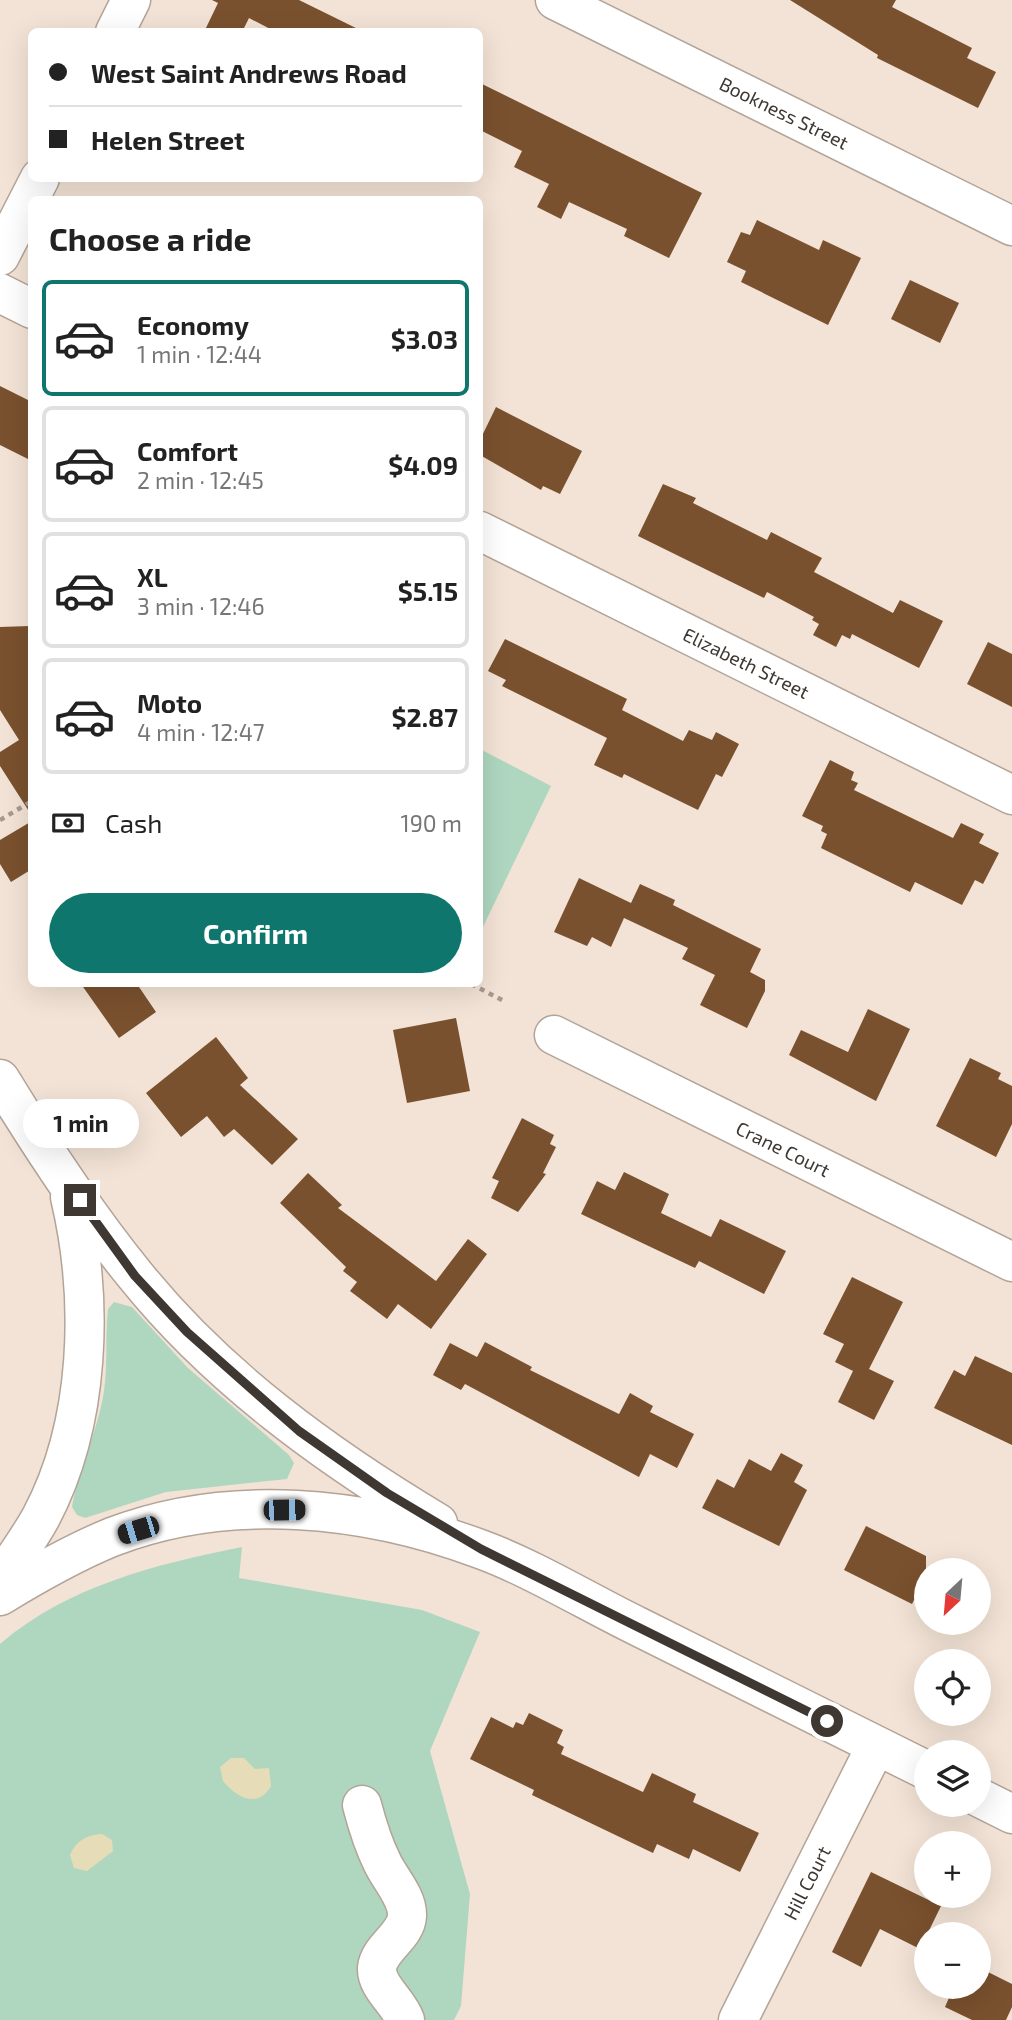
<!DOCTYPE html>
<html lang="en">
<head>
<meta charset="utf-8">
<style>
  body { margin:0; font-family:"Exo 2",sans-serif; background:#f2f2f2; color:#222; height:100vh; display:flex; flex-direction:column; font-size:26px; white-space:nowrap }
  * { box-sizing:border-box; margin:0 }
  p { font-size:23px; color:#767676 }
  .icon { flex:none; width:38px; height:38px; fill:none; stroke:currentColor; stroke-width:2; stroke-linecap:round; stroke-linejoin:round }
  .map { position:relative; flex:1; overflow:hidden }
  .side { position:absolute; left:28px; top:196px; width:455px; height:791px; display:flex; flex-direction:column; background:#fff; border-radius:10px; box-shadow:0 7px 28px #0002 }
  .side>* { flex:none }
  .banner { position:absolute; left:28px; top:28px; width:455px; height:154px; border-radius:10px; box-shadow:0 7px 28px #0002; display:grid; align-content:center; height:154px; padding:0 21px; background:#fff }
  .needle { width:46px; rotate:206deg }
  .fabs { position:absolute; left:914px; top:1558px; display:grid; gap:14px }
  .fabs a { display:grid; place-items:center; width:77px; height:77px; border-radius:50%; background:#fff; box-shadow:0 7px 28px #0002; font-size:35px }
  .end { position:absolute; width:32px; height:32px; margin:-16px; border:9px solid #3e3732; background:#fff; box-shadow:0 0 0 4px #fff }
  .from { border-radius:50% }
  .bubble { position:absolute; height:49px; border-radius:24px; background:#fff; box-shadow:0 7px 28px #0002; font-size:23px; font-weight:700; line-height:49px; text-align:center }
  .car { position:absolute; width:21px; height:42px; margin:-21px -10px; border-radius:9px; box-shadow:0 0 5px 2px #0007; background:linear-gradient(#222 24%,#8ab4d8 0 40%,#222 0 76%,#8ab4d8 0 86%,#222 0) }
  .banner b { display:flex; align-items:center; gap:24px; height:66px; font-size:26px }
  .banner b+b { border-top:2px solid #e0e0e0 }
  .banner i { width:18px; height:18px; background:#222 }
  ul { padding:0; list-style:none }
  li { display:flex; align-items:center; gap:21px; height:116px; margin:0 14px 10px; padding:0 7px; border:4px solid #e0e0e0; border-radius:10px }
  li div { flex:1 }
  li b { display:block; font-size:26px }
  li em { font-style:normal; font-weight:700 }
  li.current { border-color:#0f766e }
  li>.icon { width:63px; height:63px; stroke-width:1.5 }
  h2 { padding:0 21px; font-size:32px; line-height:84px }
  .pay { display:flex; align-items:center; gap:18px; height:77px; padding:0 21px; font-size:26px }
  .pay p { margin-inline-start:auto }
  .button { display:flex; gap:14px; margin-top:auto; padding:14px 21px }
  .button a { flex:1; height:80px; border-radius:42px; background:#0f766e; color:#fff; font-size:28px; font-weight:700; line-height:80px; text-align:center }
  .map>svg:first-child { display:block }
  .green { fill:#afd7c0 }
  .sand { fill:#e6ddb8 }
  .building { fill:#7a512e }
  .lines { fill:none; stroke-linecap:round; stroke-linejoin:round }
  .minor-casing { stroke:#b3a498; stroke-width:41 }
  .path { stroke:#a69a90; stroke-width:4.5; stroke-dasharray:5 5; stroke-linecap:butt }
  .minor { stroke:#fff; stroke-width:38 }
  .route { stroke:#3e3732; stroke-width:9 }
  .labels { text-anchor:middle; stroke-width:7; stroke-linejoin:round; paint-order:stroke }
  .street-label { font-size:19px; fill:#3e3732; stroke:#fff }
</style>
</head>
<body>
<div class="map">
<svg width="1012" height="2020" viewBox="0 0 1012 2020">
  <rect width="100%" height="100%" fill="#f3e3d6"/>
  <!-- green -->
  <path class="green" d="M 480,749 L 551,786 L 480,933 Z
    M 114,1302 L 132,1307 L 188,1368 L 289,1455 L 294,1463 L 287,1479 L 166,1492 L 85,1518 L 77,1515 L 72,1507 C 78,1470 98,1431 104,1391 C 108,1364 105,1336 108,1309 Z
    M 242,1547 L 239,1578 L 422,1610 L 480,1632 L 430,1751 L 470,1894 L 461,2006 L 454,2020 L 0,2020 L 0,1644 C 67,1586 157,1564 242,1547 Z"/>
  <!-- sand -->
  <path class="sand" d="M 231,1758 L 244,1758 L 255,1769 L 269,1768 L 271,1786 C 258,1809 237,1798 223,1781 L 220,1767 Z
    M 102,1834 L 112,1840 L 113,1851 L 87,1871 L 74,1868 L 70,1855 C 76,1841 86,1835 102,1834 Z"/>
  <!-- building -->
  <path class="building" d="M 212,0 L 299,0 L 364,32 L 276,32 L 249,18 L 242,32 L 204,32 L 218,3 Z
    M 790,0 L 896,0 L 892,7 L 972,48 L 967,58 L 996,72 L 978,108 L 877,58 L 878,55 Z
    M 480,83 L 702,193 L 669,258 L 624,236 L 627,229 L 569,202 L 561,219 L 537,207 L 549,184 L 514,167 L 522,151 L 480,130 Z
    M 757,220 L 819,250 L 823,240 L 861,258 L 828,325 L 741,282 L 746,271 L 727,262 L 741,232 L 750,235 Z
    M 910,280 L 959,303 L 940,343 L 891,319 Z
    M 0,386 L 32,402 L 32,461 L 0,445 Z
    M 496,407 L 582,451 L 560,494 L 543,486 L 541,490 L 480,455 L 480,440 Z
    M 663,484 L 696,498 L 693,503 L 767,540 L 771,532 L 822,558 L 814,572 L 893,613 L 900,600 L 943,621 L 919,668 L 852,634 L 850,639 L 842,635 L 836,647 L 813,635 L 819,624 L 812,620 L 814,617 L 767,592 L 764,598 L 638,536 Z
    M 30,626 L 32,658 L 32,816 L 0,766 L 0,752 L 19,740 L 0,710 L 0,627 Z
    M 505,639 L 627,699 L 622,710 L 683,741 L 689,730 L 712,740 L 716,732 L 739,744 L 722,777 L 716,774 L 698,810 L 624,774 L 622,778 L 594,765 L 607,738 L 502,686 L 506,680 L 488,671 Z
    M 988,642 L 1012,654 L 1012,707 L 967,684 Z
    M 830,760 L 854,772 L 851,780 L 858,783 L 854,790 L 953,838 L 961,823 L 984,834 L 979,843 L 999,853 L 983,884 L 975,880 L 962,905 L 915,882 L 910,892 L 821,848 L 827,834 L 821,831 L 823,826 L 802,816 Z
    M 32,821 L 32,869 L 11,882 L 0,864 L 0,840 Z
    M 579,878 L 631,903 L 640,884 L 675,900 L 673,905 L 761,949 L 750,972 L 765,980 L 765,991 L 747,1028 L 700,1005 L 715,975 L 682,959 L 688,948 L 624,918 L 611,947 L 592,937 L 587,946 L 554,932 Z
    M 81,984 L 137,984 L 156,1012 L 119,1038 Z
    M 868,1009 L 910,1029 L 876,1101 L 789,1055 L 801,1030 L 848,1052 Z
    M 456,1018 L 470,1091 L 407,1103 L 393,1030 Z
    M 216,1037 L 248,1078 L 240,1085 L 298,1139 L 272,1165 L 234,1129 L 224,1137 L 207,1116 L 181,1137 L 146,1093 Z
    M 970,1058 L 1001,1073 L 998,1079 L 1012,1086 L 1012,1124 L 996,1157 L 936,1126 Z
    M 522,1118 L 554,1135 L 550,1144 L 556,1147 L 543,1173 L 546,1174 L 518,1212 L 491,1198 L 499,1181 L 492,1178 Z
    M 624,1172 L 669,1194 L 661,1213 L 711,1237 L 720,1219 L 786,1251 L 764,1294 L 699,1261 L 695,1268 L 581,1214 L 597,1181 L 615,1190 Z
    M 308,1173 L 342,1205 L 338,1208 L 436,1281 L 468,1239 L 487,1254 L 431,1329 L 398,1304 L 387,1319 L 350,1291 L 357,1282 L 343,1271 L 346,1267 L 280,1203 Z
    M 852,1277 L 903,1302 L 869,1369 L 894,1381 L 874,1420 L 838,1402 L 853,1371 L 835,1362 L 844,1344 L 823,1334 Z
    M 485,1342 L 532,1367 L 530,1370 L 619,1414 L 630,1393 L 653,1406 L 650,1412 L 694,1434 L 677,1468 L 650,1454 L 639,1477 L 465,1384 L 461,1390 L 433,1375 L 450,1343 L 477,1357 Z
    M 975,1356 L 1012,1373 L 1012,1445 L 934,1408 L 954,1370 L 965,1376 Z
    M 781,1453 L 803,1465 L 794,1482 L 807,1490 L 779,1546 L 702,1508 L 717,1479 L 734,1488 L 749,1459 L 771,1471 Z
    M 866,1526 L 926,1556 L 926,1598 L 917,1594 L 912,1604 L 844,1570 Z
    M 529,1713 L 563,1730 L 557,1743 L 564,1747 L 561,1754 L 643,1792 L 652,1773 L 696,1794 L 693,1802 L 759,1833 L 740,1872 L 693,1849 L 689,1859 L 657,1844 L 653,1853 L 532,1795 L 534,1790 L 470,1759 L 491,1717 L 513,1728 L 516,1722 L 523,1725 Z
    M 871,1872 L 941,1906 L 920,1949 L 880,1929 L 861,1967 L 832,1952 Z
    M 978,1967 L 1012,1984 L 1012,2007 L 1006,2020 L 972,2020 L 945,2007 L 954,1986 L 978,1986 Z"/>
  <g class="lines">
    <!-- minor casing -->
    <g class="minor-casing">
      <path id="minor" d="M 555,0 L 1012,226
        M 115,32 L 131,0
        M 0,256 L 40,178
        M 0,293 L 32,309
        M 480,531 L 1012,795
        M 554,1035 L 1012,1262
        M 0,1079 C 41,1146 85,1214 135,1275 C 217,1377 326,1456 438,1523
        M 0,1581 C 13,1560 29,1539 41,1517 C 91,1423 94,1299 70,1197
        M 0,1596 C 36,1574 73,1553 112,1537 C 229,1492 365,1506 480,1549 C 530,1567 588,1602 637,1626 C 733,1674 829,1722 926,1770
        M 978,1797 L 1012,1814
        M 362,1805 C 367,1824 373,1844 382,1862 C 389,1878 408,1897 407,1916 C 406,1936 379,1948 377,1968 C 376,1987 399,2002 405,2020
        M 738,2020 L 876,1746"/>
    </g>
    <!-- path -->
    <path class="path" d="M 0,820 L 32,801
      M 471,984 L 506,1002"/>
    <!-- minor -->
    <use href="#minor" class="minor"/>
  </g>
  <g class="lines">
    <!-- route -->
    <path class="route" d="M 80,1200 L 135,1276 L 187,1332 L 299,1431 L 387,1493 L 481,1549 L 827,1721"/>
  </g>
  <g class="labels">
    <!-- street labels -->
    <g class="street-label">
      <text transform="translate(784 113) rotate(26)" y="7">Bookness Street</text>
      <text transform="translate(746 663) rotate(26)" y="7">Elizabeth Street</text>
      <text transform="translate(783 1149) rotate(26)" y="7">Crane Court</text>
      <text transform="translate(807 1883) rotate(-63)" y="7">Hill Court</text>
    </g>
  </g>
</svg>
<div class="fabs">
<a><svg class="needle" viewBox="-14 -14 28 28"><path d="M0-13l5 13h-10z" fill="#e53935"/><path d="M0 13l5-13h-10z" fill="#767676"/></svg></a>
<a><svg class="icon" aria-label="locate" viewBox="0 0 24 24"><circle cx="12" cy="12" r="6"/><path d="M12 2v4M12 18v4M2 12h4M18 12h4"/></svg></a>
<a><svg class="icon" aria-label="layers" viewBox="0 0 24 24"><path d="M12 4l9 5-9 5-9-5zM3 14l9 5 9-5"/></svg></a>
<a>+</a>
<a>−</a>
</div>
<i class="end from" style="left:827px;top:1721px"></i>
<i class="end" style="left:80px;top:1200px"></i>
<div class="bubble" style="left:23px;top:1099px;width:116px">1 min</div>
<i class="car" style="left:284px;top:1510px;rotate:89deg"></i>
<i class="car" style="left:138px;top:1530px;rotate:253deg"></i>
<div class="banner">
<b><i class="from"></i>West Saint Andrews Road</b>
<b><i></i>Helen Street</b>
</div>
<section class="side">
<h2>Choose a ride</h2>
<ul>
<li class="current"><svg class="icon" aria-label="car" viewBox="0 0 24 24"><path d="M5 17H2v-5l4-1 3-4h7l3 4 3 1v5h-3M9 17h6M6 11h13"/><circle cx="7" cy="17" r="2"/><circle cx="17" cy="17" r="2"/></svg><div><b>Economy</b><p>1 min · 12:44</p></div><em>$3.03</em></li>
<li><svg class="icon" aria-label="car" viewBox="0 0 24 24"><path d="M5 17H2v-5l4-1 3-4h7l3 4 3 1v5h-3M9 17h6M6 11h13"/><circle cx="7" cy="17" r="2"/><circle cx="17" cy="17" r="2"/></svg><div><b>Comfort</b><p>2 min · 12:45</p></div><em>$4.09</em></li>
<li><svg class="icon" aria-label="car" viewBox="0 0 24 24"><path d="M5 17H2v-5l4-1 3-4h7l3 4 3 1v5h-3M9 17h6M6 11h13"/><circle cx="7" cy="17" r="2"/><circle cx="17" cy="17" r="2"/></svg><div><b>XL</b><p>3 min · 12:46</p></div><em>$5.15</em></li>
<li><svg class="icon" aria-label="car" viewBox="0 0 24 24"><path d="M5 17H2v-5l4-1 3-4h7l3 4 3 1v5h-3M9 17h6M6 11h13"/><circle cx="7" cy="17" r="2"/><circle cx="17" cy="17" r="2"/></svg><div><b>Moto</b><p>4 min · 12:47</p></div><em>$2.87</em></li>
</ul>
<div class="pay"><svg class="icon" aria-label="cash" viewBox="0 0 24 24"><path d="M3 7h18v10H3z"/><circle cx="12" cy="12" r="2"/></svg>Cash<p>190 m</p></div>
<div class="button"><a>Confirm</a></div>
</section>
</div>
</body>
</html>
